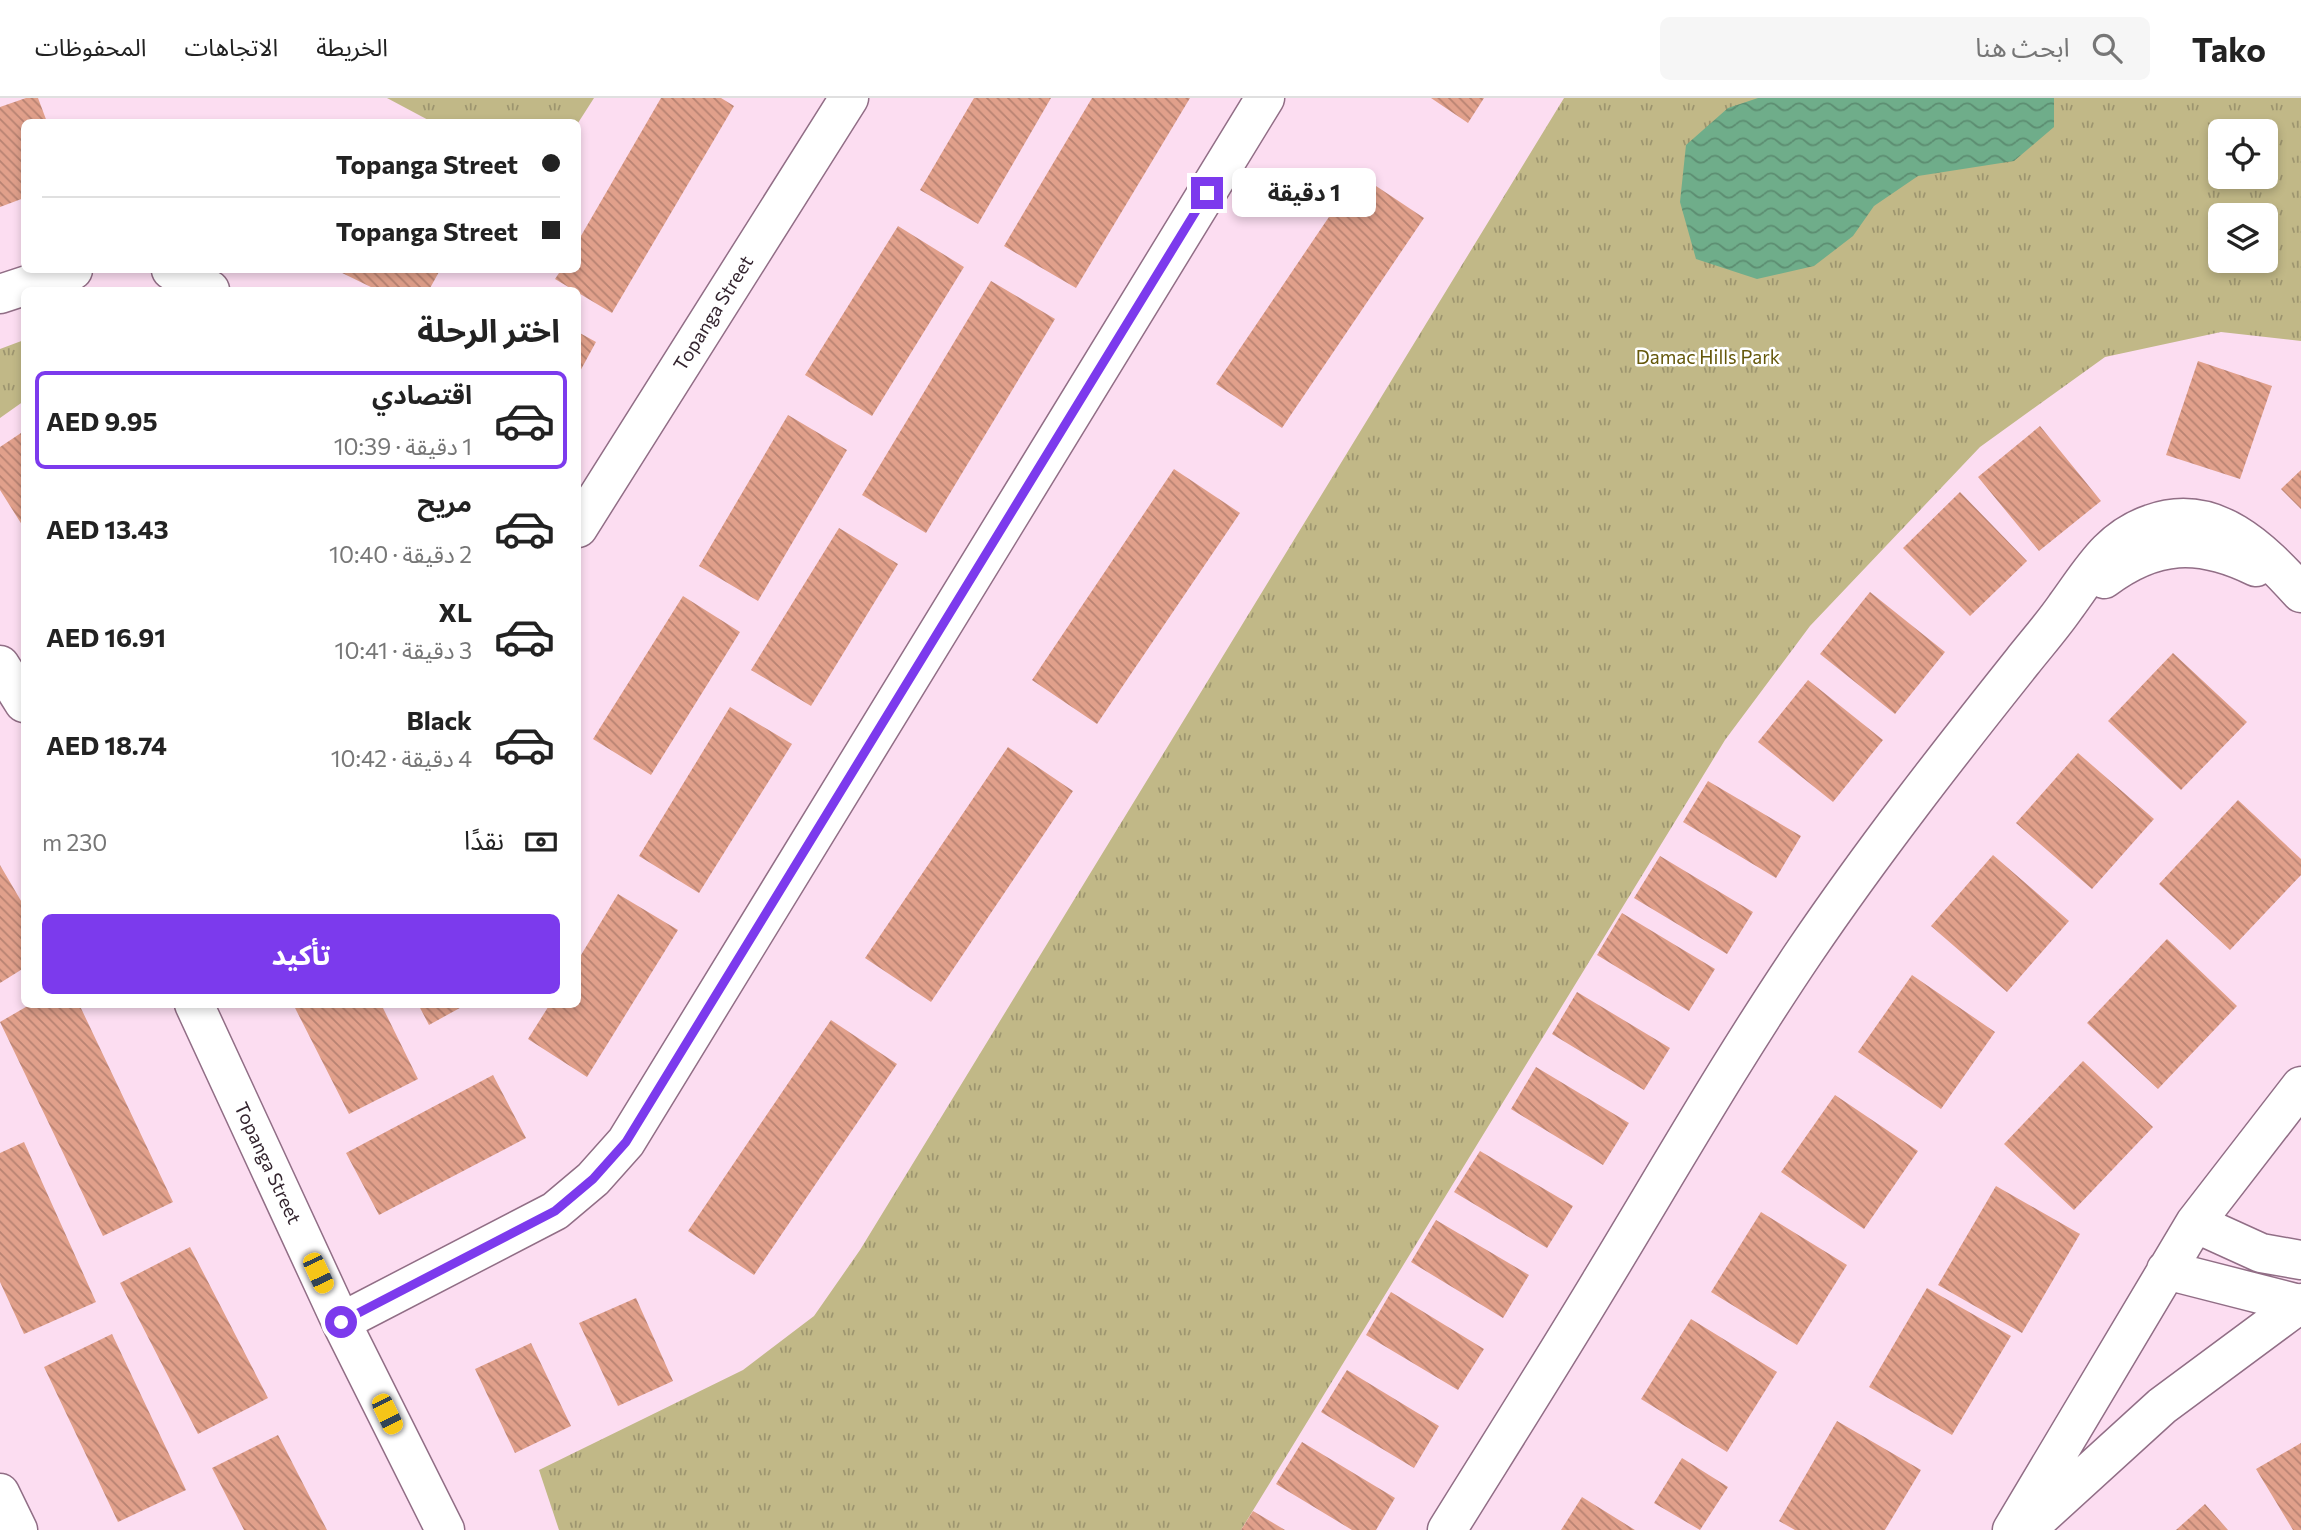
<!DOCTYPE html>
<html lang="ar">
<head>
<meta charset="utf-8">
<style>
  body { margin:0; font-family:Commissioner,"Noto Sans Arabic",sans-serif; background:#f6f6f6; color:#222; direction:rtl; height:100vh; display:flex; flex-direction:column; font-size:26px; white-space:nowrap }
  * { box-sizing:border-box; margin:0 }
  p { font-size:23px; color:#767676 }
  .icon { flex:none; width:38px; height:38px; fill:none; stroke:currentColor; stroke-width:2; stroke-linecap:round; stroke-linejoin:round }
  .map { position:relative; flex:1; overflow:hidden; direction:ltr }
  .panel { position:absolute; left:21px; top:189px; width:560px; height:721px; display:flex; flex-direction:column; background:#fff; border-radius:10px; box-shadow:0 4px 10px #0003; direction:rtl }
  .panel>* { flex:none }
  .hud { position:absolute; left:21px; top:21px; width:560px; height:154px; border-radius:10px; box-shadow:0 4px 10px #0003; direction:rtl; display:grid; align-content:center; height:154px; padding:0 21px; background:#fff }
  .fabs { position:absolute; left:2208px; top:21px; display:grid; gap:14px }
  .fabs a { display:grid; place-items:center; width:70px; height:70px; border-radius:10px; background:#fff; box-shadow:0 4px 10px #0003; font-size:35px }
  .end { position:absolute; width:32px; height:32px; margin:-16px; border:9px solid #7c3aed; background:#fff; box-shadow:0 0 0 4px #fff }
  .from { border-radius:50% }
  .bubble { position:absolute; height:49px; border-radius:10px; background:#fff; box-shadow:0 4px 10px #0003; font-size:23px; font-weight:700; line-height:49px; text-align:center; direction:rtl }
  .car { position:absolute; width:21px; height:42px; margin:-21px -10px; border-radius:9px; box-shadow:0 0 5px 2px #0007; background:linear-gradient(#f5c518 24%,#345 0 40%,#f5c518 0 76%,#345 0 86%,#f5c518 0) }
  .hud b { display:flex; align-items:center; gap:24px; height:66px; font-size:26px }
  .hud b+b { border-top:2px solid #e0e0e0 }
  .hud i { width:18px; height:18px; background:#222 }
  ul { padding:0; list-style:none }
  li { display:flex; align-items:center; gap:21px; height:98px; margin:0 14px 10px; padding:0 7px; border:4px solid transparent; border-radius:10px }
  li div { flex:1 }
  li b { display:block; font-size:26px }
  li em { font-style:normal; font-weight:700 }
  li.current { border-color:#7c3aed }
  li>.icon { width:63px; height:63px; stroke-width:1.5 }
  h2 { padding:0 21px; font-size:32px; line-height:84px }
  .pay { display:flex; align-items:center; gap:18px; height:77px; padding:0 21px; font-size:26px }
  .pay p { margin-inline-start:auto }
  .button { display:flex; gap:14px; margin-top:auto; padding:14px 21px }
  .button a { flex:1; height:80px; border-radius:10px; background:#7c3aed; color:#fff; font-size:28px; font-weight:700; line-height:80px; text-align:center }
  header { display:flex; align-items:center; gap:42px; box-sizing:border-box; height:98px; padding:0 35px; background:#fff; border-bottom:2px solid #e0e0e0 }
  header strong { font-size:33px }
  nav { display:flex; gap:38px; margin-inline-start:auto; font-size:24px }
  .search { width:490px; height:63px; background:#f6f6f6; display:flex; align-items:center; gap:18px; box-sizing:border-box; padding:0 24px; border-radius:10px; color:#767676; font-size:26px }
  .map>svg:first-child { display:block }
  .park { fill:url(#park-tufts); fill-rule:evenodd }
  .water { fill:url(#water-waves) }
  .building { fill:url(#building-back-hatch) }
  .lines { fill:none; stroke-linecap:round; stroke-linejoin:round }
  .minor-casing { stroke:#916e86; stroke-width:41 }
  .minor { stroke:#fff; stroke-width:38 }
  .route { stroke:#7c3aed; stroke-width:9 }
  .labels { text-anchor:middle; stroke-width:5; stroke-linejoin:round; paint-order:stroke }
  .street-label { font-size:19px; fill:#33242e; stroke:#fff }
  .park-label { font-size:19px; fill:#65580b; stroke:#fff }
</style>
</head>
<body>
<header>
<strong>Tako</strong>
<div class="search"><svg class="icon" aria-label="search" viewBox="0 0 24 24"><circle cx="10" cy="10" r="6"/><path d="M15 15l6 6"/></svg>ابحث هنا</div>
<nav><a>الخريطة</a><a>الاتجاهات</a><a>المحفوظات</a></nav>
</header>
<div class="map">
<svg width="2301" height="1432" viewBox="0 0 2301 1432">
  <defs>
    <pattern id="park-tufts" width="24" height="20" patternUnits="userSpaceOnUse" patternTransform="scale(1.75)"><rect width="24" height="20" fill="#c1b887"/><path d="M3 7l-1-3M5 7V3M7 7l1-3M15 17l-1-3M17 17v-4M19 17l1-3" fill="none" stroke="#9d956f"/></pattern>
    <pattern id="water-waves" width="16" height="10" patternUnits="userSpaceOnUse" patternTransform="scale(1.75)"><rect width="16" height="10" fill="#6fad8a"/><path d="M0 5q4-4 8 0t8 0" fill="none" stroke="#5c8d71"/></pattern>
    <pattern id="building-back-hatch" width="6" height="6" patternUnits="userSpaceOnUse" patternTransform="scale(1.75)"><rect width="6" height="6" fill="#e1a08b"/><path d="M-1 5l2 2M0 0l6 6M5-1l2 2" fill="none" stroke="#b78272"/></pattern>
  </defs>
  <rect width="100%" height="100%" fill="#fcddf1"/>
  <!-- park -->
  <path class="park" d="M 387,0 L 594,0 L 578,25 L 432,24 Z
    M 1564,0 L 2301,0 L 2301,243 L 2221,234 L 2105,259 L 1980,349 L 1810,528 L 1725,642 L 1241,1432 L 559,1432 L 539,1372 L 743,1272 L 814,1218 L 860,1152 ZM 2221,33 L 2266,33 L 2266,79 L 2221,79 ZM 2221,117 L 2266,117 L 2266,163 L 2221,163 Z
    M 24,242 L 24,303 L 0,320 L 0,251 Z"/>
  <!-- water -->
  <path class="water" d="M 1758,0 L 2054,0 L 2054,29 L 2014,63 L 1918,78 L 1874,108 L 1853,138 L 1814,168 L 1757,181 L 1696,161 L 1680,104 L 1686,47 L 1728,10 Z"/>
  <!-- building -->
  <path class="building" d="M 26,0 L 38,0 L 47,24 L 24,24 L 24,100 L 0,109 L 0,9 Z
    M 661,0 L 721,0 L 734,8 L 612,215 L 555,181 L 561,172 L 578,172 L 578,143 Z
    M 974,0 L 1051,0 L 978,126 L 920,92 Z
    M 1092,0 L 1190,0 L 1076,190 L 1004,148 Z
    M 1431,0 L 1484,0 L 1468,25 Z
    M 1358,76 L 1424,120 L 1282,330 L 1216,286 Z
    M 898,128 L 964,169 L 872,318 L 805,277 Z
    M 336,172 L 440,172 L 429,192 L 377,192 Z
    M 991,183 L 1055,221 L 926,435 L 862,397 Z
    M 578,234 L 596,244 L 578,277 Z
    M 2198,263 L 2272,288 L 2240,381 L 2166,357 Z
    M 788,317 L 847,352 L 758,503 L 699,468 Z
    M 2040,328 L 2101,403 L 2039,453 L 1978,379 Z
    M 24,333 L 24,430 L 0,392 L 0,349 Z
    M 1174,371 L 1240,415 L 1097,626 L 1032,582 Z
    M 2301,372 L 2301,411 L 2281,391 Z
    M 1960,394 L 2027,463 L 1970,518 L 1903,450 Z
    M 839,430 L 898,466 L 811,608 L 751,572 Z
    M 1870,494 L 1945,554 L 1895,616 L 1820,556 Z
    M 683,498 L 740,534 L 651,677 L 593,641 Z
    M 2173,555 L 2247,624 L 2181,692 L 2108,623 Z
    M 1808,582 L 1883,642 L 1833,704 L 1758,644 Z
    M 730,609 L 792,646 L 699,795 L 639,758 Z
    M 1008,649 L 1073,693 L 931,904 L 865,860 Z
    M 2078,655 L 2154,721 L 2092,791 L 2016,725 Z
    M 1708,683 L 1801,738 L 1776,780 L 1683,724 Z
    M 2238,702 L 2301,761 L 2301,777 L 2230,852 L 2159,786 Z
    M 1993,757 L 2069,823 L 2007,894 L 1931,828 Z
    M 1660,758 L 1753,814 L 1727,856 L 1634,800 Z
    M 0,767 L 24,808 L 24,870 L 0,885 Z
    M 618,796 L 678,832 L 587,979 L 528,941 L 550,906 L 578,906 L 578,862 Z
    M 1622,815 L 1715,871 L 1689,913 L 1597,857 Z
    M 2167,841 L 2237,908 L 2158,991 L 2087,925 Z
    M 1912,877 L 1995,934 L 1941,1011 L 1858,954 Z
    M 1577,894 L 1670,950 L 1644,992 L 1552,936 Z
    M 31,906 L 79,906 L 173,1104 L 103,1138 L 0,924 Z
    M 293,906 L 381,906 L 418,981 L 349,1016 Z
    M 418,906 L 467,906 L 429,927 Z
    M 831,922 L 897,966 L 754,1177 L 688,1133 Z
    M 2083,963 L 2153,1029 L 2074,1112 L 2004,1046 Z
    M 1536,969 L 1629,1025 L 1603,1067 L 1511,1011 Z
    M 493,977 L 526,1040 L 379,1117 L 346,1055 Z
    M 1835,997 L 1918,1053 L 1864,1131 L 1781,1074 Z
    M 24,1044 L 96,1204 L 24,1236 L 0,1184 L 0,1055 Z
    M 1480,1053 L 1573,1108 L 1547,1150 L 1454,1094 Z
    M 1996,1088 L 2080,1136 L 2022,1235 L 1938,1187 Z
    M 1761,1114 L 1847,1167 L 1797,1247 L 1711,1194 Z
    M 1436,1122 L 1529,1177 L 1503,1220 L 1411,1164 Z
    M 190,1149 L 268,1300 L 198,1336 L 120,1185 Z
    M 1927,1190 L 2011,1238 L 1952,1337 L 1869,1289 Z
    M 1391,1194 L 1484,1251 L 1458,1292 L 1366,1237 Z
    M 636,1200 L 673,1283 L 618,1308 L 579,1225 Z
    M 1691,1221 L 1777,1274 L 1727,1354 L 1641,1301 Z
    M 112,1236 L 186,1392 L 118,1424 L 44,1269 Z
    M 531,1245 L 571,1328 L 515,1355 L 475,1271 Z
    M 1347,1272 L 1439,1328 L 1414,1370 L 1321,1314 Z
    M 1837,1323 L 1921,1372 L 1885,1432 L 1795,1432 L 1779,1423 Z
    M 278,1337 L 327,1432 L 244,1432 L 212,1370 Z
    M 1302,1344 L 1395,1400 L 1376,1432 L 1352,1432 L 1276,1386 Z
    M 2301,1345 L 2301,1432 L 2293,1432 L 2256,1371 Z
    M 1682,1360 L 1728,1389 L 1700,1432 L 1654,1405 Z
    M 1582,1399 L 1635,1432 L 1561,1432 Z
    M 2205,1406 L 2228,1432 L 2176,1432 Z
    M 1253,1413 L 1285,1432 L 1241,1432 Z"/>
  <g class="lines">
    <!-- minor casing -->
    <g class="minor-casing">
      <path id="minor" d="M 171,172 L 210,192
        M 0,196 L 73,172
        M 578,430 L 849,0
        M 2104,481 C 2155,443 2199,441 2256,469
        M 0,567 L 24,605
        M 194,906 L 341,1224 L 445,1432
        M 2195,1125 L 2261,1155 L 2301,1162
        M 2166,1172 L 2299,1206
        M 341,1224 L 555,1113 L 593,1081 L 626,1044 L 1265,0
        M 0,1395 L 18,1432
        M 2027,1431 L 2162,1308 L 2301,1205
        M 1447,1432 C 1498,1350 1550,1268 1600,1185 C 1668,1073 1732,961 1805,853 C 1873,753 1947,658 2022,564 C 2037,545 2053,527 2066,508 C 2091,474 2109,440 2151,426 C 2215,403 2262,452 2301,495
        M 2012,1432 L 2195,1125 L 2301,988"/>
    </g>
    <!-- minor -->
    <use href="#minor" class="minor"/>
  </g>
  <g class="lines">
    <!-- route -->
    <path class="route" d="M 341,1224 L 555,1113 L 593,1081 L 626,1044 L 1207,95"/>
  </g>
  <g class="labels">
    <!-- street labels -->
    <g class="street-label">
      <text transform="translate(713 215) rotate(-58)" y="7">Topanga Street</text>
      <text transform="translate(268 1065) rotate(65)" y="7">Topanga Street</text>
    </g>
    <!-- park labels -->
    <g class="park-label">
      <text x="1708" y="266">Damac Hills Park</text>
    </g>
  </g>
</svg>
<div class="fabs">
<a><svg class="icon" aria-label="locate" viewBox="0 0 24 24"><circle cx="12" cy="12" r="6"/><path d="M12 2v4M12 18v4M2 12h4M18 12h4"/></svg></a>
<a><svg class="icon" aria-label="layers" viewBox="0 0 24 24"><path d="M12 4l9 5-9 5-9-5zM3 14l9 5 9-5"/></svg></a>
</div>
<i class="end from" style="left:341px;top:1224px"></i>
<i class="end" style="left:1207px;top:95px"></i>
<div class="bubble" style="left:1232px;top:70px;width:144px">1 دقيقة</div>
<i class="car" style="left:318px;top:1175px;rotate:155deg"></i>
<i class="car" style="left:387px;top:1316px;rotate:154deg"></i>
<div class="hud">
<b><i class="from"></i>Topanga Street</b>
<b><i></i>Topanga Street</b>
</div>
<section class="panel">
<h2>اختر الرحلة</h2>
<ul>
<li class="current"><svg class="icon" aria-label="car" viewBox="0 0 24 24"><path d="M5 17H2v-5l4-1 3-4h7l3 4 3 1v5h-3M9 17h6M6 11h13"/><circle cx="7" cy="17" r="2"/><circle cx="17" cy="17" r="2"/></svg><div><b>اقتصادي</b><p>1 دقيقة · 10:39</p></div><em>AED 9.95</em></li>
<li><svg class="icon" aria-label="car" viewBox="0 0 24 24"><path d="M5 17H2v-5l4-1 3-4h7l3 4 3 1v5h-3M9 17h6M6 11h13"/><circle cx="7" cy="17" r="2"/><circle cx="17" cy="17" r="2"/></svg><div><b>مريح</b><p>2 دقيقة · 10:40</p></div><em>AED 13.43</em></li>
<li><svg class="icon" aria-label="car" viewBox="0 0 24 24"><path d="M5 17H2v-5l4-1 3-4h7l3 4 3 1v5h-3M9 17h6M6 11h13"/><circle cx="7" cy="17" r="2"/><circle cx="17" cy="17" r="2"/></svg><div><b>XL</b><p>3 دقيقة · 10:41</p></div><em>AED 16.91</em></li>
<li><svg class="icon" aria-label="car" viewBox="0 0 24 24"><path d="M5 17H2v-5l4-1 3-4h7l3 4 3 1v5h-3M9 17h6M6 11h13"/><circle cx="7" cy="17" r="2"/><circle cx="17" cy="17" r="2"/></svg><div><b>Black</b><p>4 دقيقة · 10:42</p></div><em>AED 18.74</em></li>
</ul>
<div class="pay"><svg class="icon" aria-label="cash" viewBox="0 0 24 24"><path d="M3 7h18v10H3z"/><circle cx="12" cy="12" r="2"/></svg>نقدًا<p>230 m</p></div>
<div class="button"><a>تأكيد</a></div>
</section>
</div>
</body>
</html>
